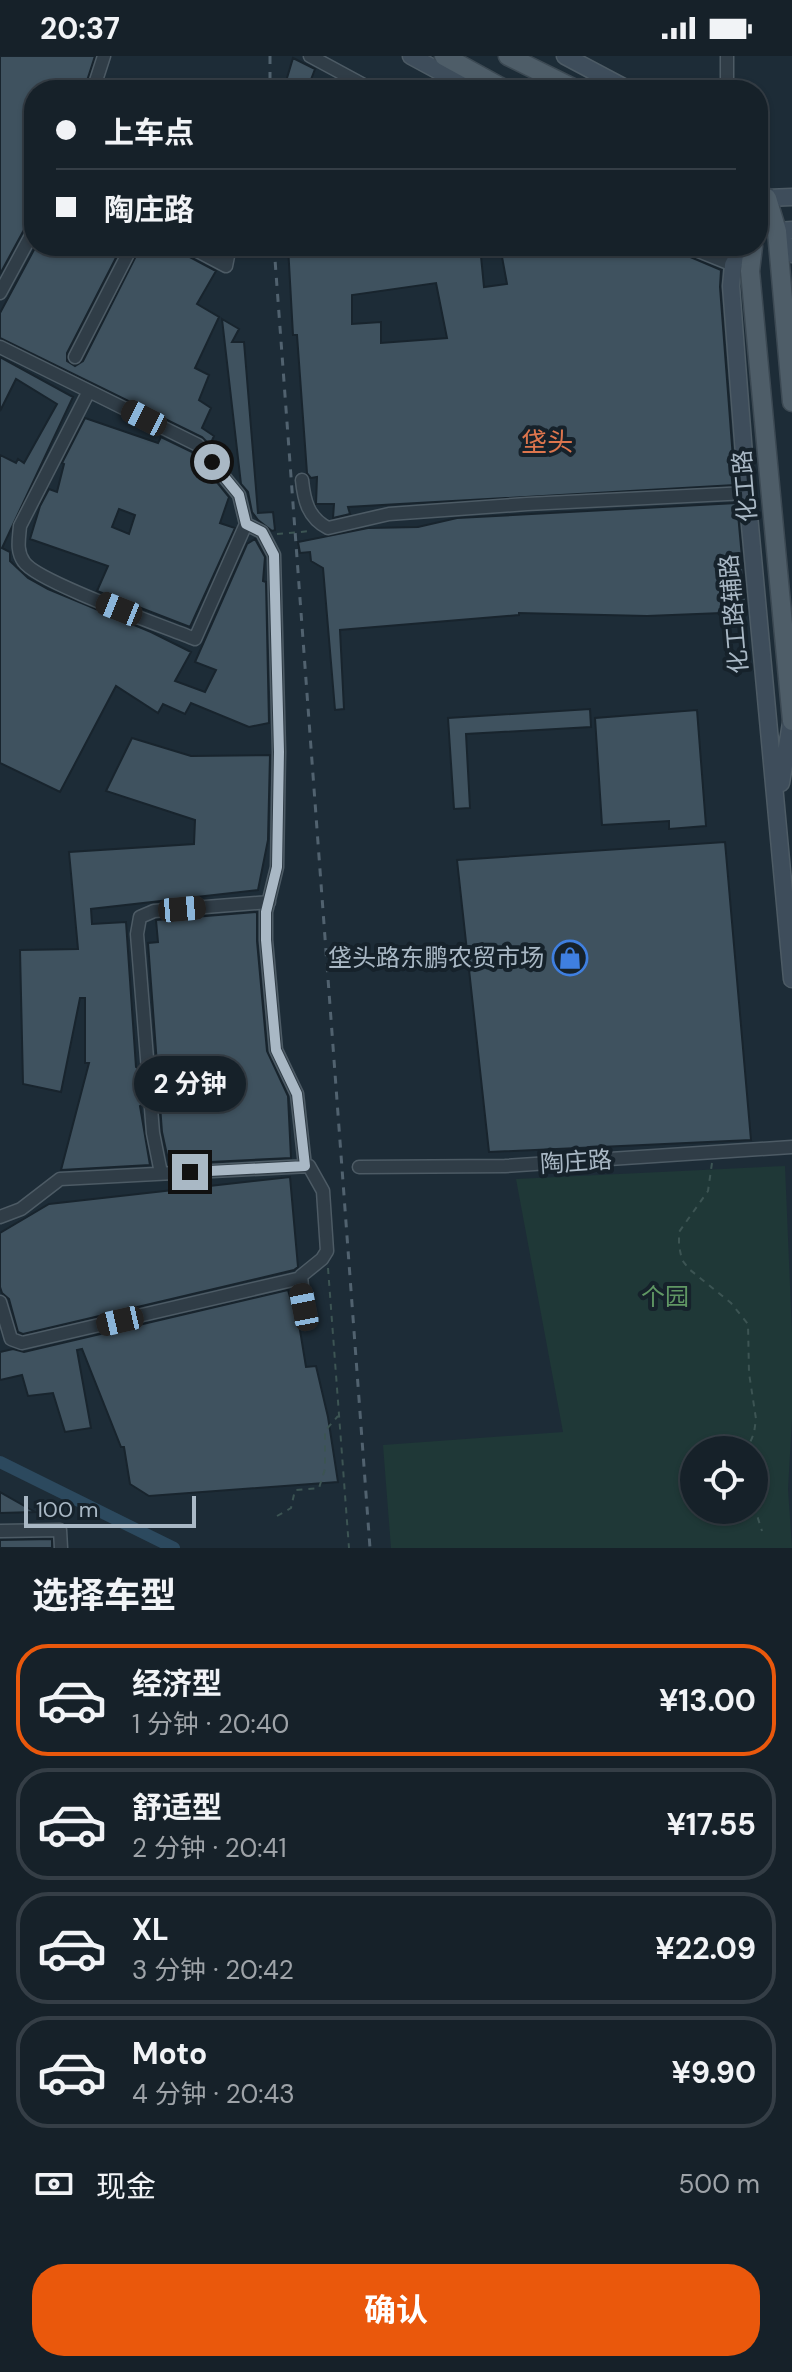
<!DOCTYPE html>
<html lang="zh">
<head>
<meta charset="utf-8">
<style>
  body { margin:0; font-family:"DM Sans","Noto Sans SC",sans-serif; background:#1f2931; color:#f1f3f6; height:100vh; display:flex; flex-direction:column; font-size:30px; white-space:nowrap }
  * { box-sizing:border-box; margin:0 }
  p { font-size:26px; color:#9ea3a8 }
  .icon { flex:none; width:44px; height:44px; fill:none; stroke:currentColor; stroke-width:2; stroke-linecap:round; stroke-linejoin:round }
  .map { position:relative; height:1492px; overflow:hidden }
  .panel { display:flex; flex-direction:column; background:#162129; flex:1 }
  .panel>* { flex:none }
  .banner { position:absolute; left:24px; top:24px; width:744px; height:176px; border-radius:32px; box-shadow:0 2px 6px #0004,0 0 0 2px #353e46; display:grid; align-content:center; height:176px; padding:0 32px; background:#162129 }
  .controls { position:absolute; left:680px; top:1380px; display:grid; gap:16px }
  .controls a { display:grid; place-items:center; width:88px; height:88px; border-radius:50%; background:#162129; box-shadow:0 2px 6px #0004,0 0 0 2px #353e46; font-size:40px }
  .scale { position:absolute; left:24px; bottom:20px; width:172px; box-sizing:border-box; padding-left:8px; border:4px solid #a9b8c5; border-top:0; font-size:22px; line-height:28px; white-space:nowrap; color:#a9b8c5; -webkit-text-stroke:6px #16222b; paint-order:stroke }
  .end { position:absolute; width:36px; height:36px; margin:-18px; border:10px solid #a9b8c5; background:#111; box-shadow:0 0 0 4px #111 }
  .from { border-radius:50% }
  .bubble { position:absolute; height:56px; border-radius:28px; background:#162129; box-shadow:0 2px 6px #0004,0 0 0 2px #353e46; font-size:26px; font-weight:700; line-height:56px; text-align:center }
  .car { position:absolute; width:24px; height:48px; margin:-24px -12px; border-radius:10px; box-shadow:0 0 6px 2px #0007; background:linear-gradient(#222 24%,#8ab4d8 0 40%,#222 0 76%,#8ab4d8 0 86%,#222 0) }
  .banner b { display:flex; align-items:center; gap:28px; height:76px; font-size:30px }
  .banner b+b { border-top:2px solid #353e46 }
  .banner i { width:20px; height:20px; background:#f1f3f6 }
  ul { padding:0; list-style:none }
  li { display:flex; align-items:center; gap:24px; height:112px; margin:0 16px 12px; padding:0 16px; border:4px solid #353e46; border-radius:32px }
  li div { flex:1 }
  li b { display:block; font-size:30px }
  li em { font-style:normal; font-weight:700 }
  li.active { border-color:#ea580c }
  li>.icon { width:72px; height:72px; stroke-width:1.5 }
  h2 { padding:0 32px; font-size:36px; line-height:96px }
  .pay { display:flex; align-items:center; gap:20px; height:88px; padding:0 32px; font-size:30px }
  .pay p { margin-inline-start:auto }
  .button { display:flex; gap:16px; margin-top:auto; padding:16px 32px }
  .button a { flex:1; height:92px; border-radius:32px; background:#ea580c; color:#fff; font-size:32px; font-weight:700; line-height:92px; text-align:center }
  .status { display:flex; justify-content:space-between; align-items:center; height:56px; padding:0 40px; background:#162129; direction:ltr }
  .status svg { height:22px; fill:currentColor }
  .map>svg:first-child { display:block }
  .green { fill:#1f3837; fill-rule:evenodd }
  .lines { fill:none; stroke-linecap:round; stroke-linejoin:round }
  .canal { stroke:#2c495e; stroke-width:12 }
  .building { fill:#3f525f; stroke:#18242d; stroke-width:2; fill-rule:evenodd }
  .street-casing { stroke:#4d5b65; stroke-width:15 }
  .secondary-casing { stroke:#4d5b65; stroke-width:19 }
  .primary-casing { stroke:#3c4953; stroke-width:21 }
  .path { stroke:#3c5453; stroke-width:2; stroke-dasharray:6 6; stroke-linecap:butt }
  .street { stroke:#303d47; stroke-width:12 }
  .secondary { stroke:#3e4d5b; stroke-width:16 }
  .primary { stroke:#4e5d68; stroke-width:18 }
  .rail { stroke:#51626f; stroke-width:3; stroke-dasharray:8 8; stroke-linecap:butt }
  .route { stroke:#a9b8c5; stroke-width:10 }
  .labels { text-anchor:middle; stroke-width:8; stroke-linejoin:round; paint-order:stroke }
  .street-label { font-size:24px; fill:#a9b8c5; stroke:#16222b }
  .poi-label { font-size:24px; fill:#a9b8c5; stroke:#16222b; text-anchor:end }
  .park-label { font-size:24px; fill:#609764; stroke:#16222b }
  .neighbourhood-label { font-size:26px; fill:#dd754d; stroke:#16222b }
</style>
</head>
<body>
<div class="status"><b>20:37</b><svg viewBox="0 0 49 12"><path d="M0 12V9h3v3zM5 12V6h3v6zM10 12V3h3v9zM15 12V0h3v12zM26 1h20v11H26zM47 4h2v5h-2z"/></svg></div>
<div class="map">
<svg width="792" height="1492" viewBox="0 0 792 1492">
  <rect width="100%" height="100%" fill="#1d2c37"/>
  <!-- green -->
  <path class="green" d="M 785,1110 L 792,1278 L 792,1363 L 788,1433 L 792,1492 L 391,1492 L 383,1389 L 563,1376 L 516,1123 ZM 694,1394 L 754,1394 L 754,1454 L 694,1454 Z"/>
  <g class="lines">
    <!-- canal -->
    <path class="canal" d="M 0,1406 L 174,1492"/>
  </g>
  <!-- building -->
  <path class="building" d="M 0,0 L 95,0 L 84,34 L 34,34 L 34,161 L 26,170 L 0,218 Z
    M 293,2 L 315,13 L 307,34 L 284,32 Z
    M 36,190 L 122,190 L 67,297 L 67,305 L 75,310 L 83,305 L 141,190 L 179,190 L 184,198 L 216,215 L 197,248 L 219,261 L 195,312 L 209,319 L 199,344 L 211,352 L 202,372 L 214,380 L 210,389 L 202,381 L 0,282 L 0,257 Z
    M 288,190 L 326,190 L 327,201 L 361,198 L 360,190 L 480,190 L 484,231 L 507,228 L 500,190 L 677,190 L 683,198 L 721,214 L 720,231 L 735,429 L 348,451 L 350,458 L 333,462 L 334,448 L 316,448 L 317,421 L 311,422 L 307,417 L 297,279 L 293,279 ZM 436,227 L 447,282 L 381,287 L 381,266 L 352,268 L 352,239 Z
    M 222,263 L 239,273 L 232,286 L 244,286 L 258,457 L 273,456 L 275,474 L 272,475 L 258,464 L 252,456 L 248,436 L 241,428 Z
    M 0,301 L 73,341 L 2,492 L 10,496 L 10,505 L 28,522 L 48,533 L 151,576 L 191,596 L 175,625 L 205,636 L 216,614 L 195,606 L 247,488 L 255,483 L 265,501 L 263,525 L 266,526 L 269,667 L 249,671 L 191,647 L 185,658 L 163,648 L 158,657 L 116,630 L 60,736 L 0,707 L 0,399 L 16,407 L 18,403 L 24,407 L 57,348 L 16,323 L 0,355 Z
    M 85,362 L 158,387 L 161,381 L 192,396 L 201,407 L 200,411 L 203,409 L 229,441 L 220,467 L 235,472 L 190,571 L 97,535 L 108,510 L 30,483 L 40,450 L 49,433 L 57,436 L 64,408 L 62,407 ZM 119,453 L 135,459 L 129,478 L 112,471 Z
    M 737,447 L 747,556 L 647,560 L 519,557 L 519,559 L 340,574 L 344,653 L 335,654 L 323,512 L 311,505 L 310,496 L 300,497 L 298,486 L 368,472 L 418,471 L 457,462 Z
    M 590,653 L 591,671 L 466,678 L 470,752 L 454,753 L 448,662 Z
    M 697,654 L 706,770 L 669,773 L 669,765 L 602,769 L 595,662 Z
    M 132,682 L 191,700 L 270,699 L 268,784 L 258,834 L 91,853 L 92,868 L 126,866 L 136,1011 L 139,1013 L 142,1049 L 140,1050 L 150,1109 L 61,1114 L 89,1007 L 85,1007 L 85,942 L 80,942 L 61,1036 L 23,1028 L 20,894 L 78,893 L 69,796 L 194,788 L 195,764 L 106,735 Z
    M 725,786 L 751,1084 L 489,1096 L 457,804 Z
    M 257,856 L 257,885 L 267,995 L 288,1040 L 291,1102 L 169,1108 L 162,1076 L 148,887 L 158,886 L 156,864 Z
    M 290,1121 L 298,1211 L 294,1214 L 23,1278 L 18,1276 L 9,1243 L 2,1237 L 0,1231 L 0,1177 L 49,1148 Z
    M 288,1234 L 300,1274 L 306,1311 L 316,1310 L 328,1361 L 338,1426 L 149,1440 L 130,1428 L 124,1391 L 121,1391 L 82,1293 L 77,1294 L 91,1372 L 65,1376 L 53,1337 L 28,1340 L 22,1319 L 0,1324 L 0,1296 L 13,1293 L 24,1296 Z
    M 0,1436 L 35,1456 L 0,1457 Z
    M 52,1483 L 52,1492 L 0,1492 L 0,1484 Z"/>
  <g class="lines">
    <!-- street casing -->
    <g class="street-casing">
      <path id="street" d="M 310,0 L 373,34
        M 727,0 L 727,34
        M 93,34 L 104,0
        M 188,190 L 226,210 L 230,190
        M 686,190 L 733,209
        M 0,237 L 34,174
        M 0,291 L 198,389 L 239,439 L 246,468 L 195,583 C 166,571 37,526 24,506 C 16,495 19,483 20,470 L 89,335
        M 75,301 L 132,190
        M 302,424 C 304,444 308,462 328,472 L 389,458 L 527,448 L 747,437
        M 246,468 L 262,476 L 274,499 L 279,696 L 277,811 L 266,856 L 266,884 L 276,994 L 297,1038 L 305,1110
        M 359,1111 L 505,1110 L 792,1091
        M 161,1117 L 153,1077 L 137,878 L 140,861 L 154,855 L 269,846
        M 0,1161 L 21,1153 L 60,1123 L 309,1110 L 323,1135 L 327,1195 L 322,1203 L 301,1220 L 304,1251
        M 0,1246 L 11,1283 L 22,1287 L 301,1222
        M 0,1475 L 60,1474 L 61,1492"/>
    </g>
    <!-- secondary casing -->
    <g class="secondary-casing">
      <path id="secondary" d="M 411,0 L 474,34
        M 565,0 L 629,34
        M 767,142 L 792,141
        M 758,167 L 777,175 L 792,174
        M 777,175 L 792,198
        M 743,190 L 733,209 L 731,230 L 747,437 L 792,923
        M 781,727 L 792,661"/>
    </g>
    <!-- primary casing -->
    <g class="primary-casing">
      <path id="primary" d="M 444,0 L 506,34
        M 508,0 L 577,34
        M 758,137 L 767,142 L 777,175 L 792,346
        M 753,190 L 750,215 L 792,665"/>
    </g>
    <!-- path -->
    <path class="path" d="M 277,478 L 311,475
      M 712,1107 L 708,1135 L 679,1176 L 679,1190 L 682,1204 L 689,1213 L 731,1247 L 748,1268 L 749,1317 L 756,1363 L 754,1377 L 747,1394
      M 328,1212 L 349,1492
      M 754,1450 L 762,1475
      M 277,1460 L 291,1452 L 295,1434 L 319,1432 L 325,1413 L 325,1375 L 338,1360"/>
    <!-- street -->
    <use href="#street" class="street"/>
    <!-- secondary -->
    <use href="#secondary" class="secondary"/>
    <!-- primary -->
    <use href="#primary" class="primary"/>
    <!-- rail -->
    <path class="rail" d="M 270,0 L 270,34
      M 274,190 L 370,1492"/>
  </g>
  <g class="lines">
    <!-- route -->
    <path class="route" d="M 190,1116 L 305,1110 L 297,1038 L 276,994 L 266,884 L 266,856 L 277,811 L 279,696 L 274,499 L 262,476 L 246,468 L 239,439 L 212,406"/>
  </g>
  <!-- icons -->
  <defs>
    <g id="shop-ring" transform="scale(1.8)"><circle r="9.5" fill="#16222b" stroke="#3f7fe0" stroke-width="1.5"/><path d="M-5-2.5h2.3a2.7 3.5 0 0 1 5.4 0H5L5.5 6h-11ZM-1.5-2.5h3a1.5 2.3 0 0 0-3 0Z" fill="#3f7fe0"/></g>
  </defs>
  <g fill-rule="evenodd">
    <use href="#shop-ring" x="570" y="902"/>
  </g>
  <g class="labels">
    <!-- street labels -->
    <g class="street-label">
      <text transform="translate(745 430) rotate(-95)" y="8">化工路</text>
      <text transform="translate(734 558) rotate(-95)" y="8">化工路辅路</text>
      <text transform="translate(576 1106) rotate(-4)" y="8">陶庄路</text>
    </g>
    <!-- poi labels -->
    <g class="poi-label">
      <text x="544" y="910">垡头路东鹏农贸市场</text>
    </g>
    <!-- park labels -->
    <g class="park-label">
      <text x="665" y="1249">个园</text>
    </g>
    <!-- neighbourhood labels -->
    <g class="neighbourhood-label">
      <text x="547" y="395">垡头</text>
    </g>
  </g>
</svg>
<div class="controls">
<a><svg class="icon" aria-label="locate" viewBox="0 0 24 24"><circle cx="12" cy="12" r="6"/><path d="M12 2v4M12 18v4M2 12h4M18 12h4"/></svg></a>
</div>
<div class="scale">100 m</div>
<i class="end from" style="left:212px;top:406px"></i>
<i class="end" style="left:190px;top:1116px"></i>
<div class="bubble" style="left:134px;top:1000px;width:112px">2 分钟</div>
<i class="car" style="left:144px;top:362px;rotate:297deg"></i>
<i class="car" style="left:119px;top:553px;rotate:292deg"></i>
<i class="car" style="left:182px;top:853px;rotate:85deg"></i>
<i class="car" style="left:304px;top:1251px;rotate:349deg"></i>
<i class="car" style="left:120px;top:1265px;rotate:257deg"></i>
<div class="banner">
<b><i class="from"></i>上车点</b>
<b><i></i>陶庄路</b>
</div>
</div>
<section class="panel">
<h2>选择车型</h2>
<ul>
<li class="active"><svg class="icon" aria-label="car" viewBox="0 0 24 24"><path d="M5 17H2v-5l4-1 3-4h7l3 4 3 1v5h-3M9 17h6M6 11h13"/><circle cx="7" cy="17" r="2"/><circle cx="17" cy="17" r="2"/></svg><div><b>经济型</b><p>1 分钟 · 20:40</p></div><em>¥13.00</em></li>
<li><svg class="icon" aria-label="car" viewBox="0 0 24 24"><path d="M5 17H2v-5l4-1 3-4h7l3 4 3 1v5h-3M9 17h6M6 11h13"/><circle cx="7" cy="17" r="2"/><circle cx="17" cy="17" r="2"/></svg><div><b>舒适型</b><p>2 分钟 · 20:41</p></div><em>¥17.55</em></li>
<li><svg class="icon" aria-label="car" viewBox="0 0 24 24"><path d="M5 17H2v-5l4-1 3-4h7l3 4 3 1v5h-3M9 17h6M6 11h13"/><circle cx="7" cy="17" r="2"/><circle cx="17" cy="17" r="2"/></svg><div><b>XL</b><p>3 分钟 · 20:42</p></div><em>¥22.09</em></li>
<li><svg class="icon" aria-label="car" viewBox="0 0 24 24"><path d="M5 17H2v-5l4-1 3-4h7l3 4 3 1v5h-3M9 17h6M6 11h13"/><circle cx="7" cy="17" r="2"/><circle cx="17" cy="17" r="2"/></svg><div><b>Moto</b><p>4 分钟 · 20:43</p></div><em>¥9.90</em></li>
</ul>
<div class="pay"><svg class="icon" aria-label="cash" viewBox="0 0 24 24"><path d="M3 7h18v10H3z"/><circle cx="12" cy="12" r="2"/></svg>现金<p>500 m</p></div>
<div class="button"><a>确认</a></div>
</section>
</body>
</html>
